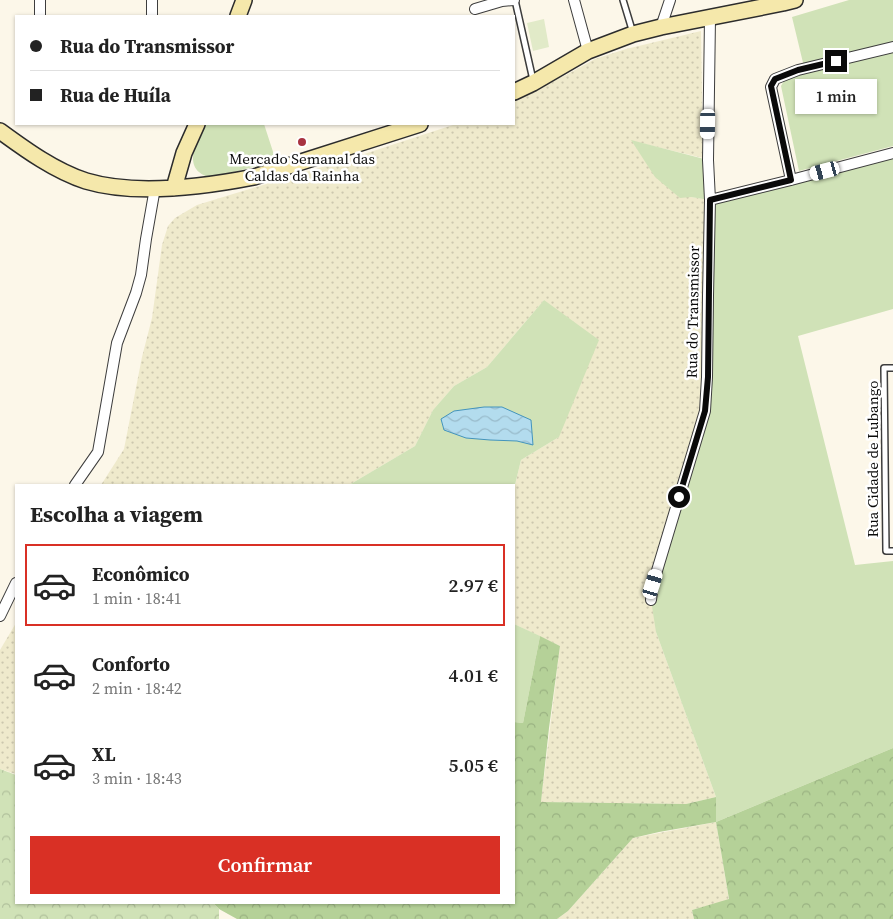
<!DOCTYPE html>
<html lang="pt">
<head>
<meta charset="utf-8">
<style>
  body { margin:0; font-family:"Source Serif 4",serif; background:#f6f6f6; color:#222; height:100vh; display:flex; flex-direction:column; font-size:19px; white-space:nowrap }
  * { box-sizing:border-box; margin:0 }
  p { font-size:16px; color:#767676 }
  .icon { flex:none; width:28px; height:28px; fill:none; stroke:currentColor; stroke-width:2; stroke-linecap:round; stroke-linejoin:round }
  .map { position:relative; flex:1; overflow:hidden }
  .panel { position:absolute; left:15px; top:484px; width:500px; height:420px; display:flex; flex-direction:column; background:#fff; border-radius:0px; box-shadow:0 1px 4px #0004 }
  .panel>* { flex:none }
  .banner { position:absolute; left:15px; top:15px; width:500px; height:110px; border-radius:0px; box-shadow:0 1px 4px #0004; display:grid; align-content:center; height:110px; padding:0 15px; background:#fff }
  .end { position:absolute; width:22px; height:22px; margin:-11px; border:6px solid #0a0a0a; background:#fff; box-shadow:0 0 0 2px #fff }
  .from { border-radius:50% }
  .bubble { position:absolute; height:35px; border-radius:0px; background:#fff; box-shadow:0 1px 4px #0004; font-size:16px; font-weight:600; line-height:35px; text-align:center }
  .car { position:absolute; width:15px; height:30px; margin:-15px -8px; border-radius:6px; box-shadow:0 0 4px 1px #0007; background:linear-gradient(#fff 24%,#345 0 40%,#fff 0 76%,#345 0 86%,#fff 0) }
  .banner b { display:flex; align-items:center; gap:18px; height:48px; font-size:19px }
  .banner b+b { border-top:1px solid #e0e0e0 }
  .banner i { width:12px; height:12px; background:#222 }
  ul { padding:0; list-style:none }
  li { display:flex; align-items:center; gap:15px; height:82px; margin:0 10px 8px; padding:0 5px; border:2px solid transparent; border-radius:0px }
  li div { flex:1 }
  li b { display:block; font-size:19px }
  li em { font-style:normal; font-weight:600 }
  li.selected { border-color:#d93025 }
  li>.icon { width:45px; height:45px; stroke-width:1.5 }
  h2 { padding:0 15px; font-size:22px; line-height:60px }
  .button { display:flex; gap:10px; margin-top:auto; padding:10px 15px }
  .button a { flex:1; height:58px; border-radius:0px; background:#d93025; color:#fff; font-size:20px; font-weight:600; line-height:58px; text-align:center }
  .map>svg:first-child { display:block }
  .farmland { fill:url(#farmland-dots) }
  .grass { fill:#d0e2b7 }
  .forest { fill:url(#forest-crowns) }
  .park { fill:url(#park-crowns) }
  .pitch { fill:#e1eac8 }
  .water { fill:url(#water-waves); stroke:#4394bc }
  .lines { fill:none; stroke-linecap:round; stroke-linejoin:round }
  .lane-casing { stroke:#3d3d3d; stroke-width:8 }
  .street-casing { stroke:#3d3d3d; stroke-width:12 }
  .secondary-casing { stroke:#2c2c2c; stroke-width:18 }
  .lane { stroke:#fff; stroke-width:5 }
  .street { stroke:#fff; stroke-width:10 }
  .secondary { stroke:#f5e8ab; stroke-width:15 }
  .route { stroke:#0a0a0a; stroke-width:6 }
  .poi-dot { fill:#a83340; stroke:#fff; stroke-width:2 }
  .labels { text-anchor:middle; stroke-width:5; stroke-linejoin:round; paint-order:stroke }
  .poi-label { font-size:15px; fill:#0a0a0a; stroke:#fff }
  .street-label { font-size:15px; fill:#0a0a0a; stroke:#fff }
</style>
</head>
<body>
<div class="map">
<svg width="893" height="919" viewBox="0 0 893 919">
  <defs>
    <pattern id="farmland-dots" width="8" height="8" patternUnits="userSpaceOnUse" patternTransform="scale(1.25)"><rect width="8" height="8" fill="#efeacc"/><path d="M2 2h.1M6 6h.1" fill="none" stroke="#ccc7ae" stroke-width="1.8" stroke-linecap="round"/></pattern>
    <pattern id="forest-crowns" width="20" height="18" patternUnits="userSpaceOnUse" patternTransform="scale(1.25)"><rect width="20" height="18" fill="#b5d198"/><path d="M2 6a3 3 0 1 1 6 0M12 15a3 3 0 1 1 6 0" fill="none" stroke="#9ab282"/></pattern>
    <pattern id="park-crowns" width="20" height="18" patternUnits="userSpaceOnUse" patternTransform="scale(1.25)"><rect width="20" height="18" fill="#d0e2b7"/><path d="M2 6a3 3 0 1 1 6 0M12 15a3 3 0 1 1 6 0" fill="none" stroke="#b1c19c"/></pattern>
    <pattern id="water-waves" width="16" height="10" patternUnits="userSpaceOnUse" patternTransform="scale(1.25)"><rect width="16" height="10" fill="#b3dcee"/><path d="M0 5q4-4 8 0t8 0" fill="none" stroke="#99bbcb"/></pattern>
  </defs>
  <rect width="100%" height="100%" fill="#fcf7e9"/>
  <!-- farmland -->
  <path class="farmland" d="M 701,31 L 703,158 L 632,141 L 691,197 L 710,200 L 707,377 L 656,632 L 716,797 L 686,804 L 541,802 L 560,646 L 514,624 L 514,489 L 521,460 L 559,437 L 544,300 L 487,367 L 454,386 L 433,410 L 415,446 L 349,485 L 101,485 L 124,449 L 142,357 L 152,318 L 162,245 L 168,226 L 175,218 L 197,205 L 358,156 L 456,124 L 514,124 L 514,98 L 566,75 L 595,59 L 626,49 Z
    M 16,623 L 16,774 L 0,769 L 0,650 Z
    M 716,822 L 729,900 L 692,910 L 694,919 L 557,919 L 568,911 L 633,838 Z"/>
  <!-- grass -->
  <path class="grass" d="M 849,0 L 893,0 L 893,146 L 799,171 L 781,86 L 785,79 L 805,71 L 792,17 Z
    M 205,124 L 264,124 L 276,161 L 210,178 C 207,176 202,175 199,172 C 185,160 199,137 205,124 Z
    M 631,140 L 708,160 L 710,200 L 893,153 L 893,309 L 798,336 L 855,565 L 893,561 L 893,748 L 716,822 L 716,797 L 656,632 L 651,600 L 705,411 L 709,200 L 691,197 L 680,198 L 655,177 Z
    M 544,300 L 599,340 L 559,437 L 521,460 L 514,489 L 514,485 L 349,485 L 415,446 L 433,410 L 454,386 L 487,367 Z
    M 514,624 L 540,636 L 523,723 L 514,722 Z"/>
  <!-- forest -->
  <path class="forest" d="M 540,636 L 560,646 L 549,728 L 541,802 L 686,804 L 716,797 L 716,822 L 893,748 L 893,919 L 694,919 L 692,910 L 729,899 L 716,822 L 659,832 L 633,838 L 568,911 L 557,919 L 237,919 L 219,909 L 213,903 L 514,902 L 514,722 L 523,723 Z"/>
  <!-- park -->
  <path class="park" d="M 0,769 L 16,775 L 16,902 L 213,903 L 219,909 L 219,919 L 0,919 Z"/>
  <!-- pitch -->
  <path class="pitch" d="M 544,19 L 549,47 L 533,51 L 527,23 Z"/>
  <!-- water -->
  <path class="water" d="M 484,407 L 502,407 L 531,420 L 533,445 L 517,441 L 490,440 L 466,438 L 444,430 L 441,419 L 454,411 Z"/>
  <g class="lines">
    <!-- lane casing -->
    <g class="lane-casing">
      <path id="lane" d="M 515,0 L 533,80
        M 623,0 L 633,33
        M 893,368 L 884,368 L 886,551 L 893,551"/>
    </g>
    <!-- street casing -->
    <g class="street-casing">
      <path id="street" d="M 40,0 L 40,16
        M 574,0 L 588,51
        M 475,9 L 502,1 L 514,0
        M 152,16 L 152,0
        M 661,27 L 670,0
        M 791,180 L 771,87 L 775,79 L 798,70 L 893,47
        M 710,200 L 791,180 L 893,153
        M 75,485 L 98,452 L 117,343 L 136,293 L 141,275 L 146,239 L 155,188
        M 651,600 L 653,584 L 705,411 L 707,377 L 708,296 L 710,200 L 708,160 L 710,18
        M 0,616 L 16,583"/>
    </g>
    <!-- secondary casing -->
    <g class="secondary-casing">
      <path id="secondary" d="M 238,16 L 244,0
        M 514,92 L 533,83 L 588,51 L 633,34 L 661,27 L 783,3 L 795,0
        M 0,131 C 26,150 55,171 86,181 C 136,196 203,187 254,177 L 420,124
        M 174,188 L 184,153 L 197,124"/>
    </g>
    <!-- lane -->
    <use href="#lane" class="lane"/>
    <!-- street -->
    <use href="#street" class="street"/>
    <!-- secondary -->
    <use href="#secondary" class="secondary"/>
  </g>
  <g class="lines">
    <!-- route -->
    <path class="route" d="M 679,497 L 705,411 L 708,377 L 710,200 L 791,180 L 771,86 L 775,79 L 798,70 L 836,61"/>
  </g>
  <!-- markers -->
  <circle class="poi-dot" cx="302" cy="142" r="5"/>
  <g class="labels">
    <!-- poi labels -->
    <g class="poi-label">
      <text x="302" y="164">Mercado Semanal das<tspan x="302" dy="17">Caldas da Rainha</tspan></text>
    </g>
    <!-- street labels -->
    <g class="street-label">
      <text transform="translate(693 312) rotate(-89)" y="5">Rua do Transmissor</text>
      <text transform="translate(873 459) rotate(-90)" y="5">Rua Cidade de Lubango</text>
    </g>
  </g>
</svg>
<i class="end from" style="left:679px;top:497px"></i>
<i class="end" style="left:836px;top:61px"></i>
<div class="bubble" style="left:795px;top:79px;width:82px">1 min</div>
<i class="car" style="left:708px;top:124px;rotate:181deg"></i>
<i class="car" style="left:825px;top:171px;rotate:255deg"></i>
<i class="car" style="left:653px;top:584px;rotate:17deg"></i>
<div class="banner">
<b><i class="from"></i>Rua do Transmissor</b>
<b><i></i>Rua de Huíla</b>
</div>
<section class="panel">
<h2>Escolha a viagem</h2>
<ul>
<li class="selected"><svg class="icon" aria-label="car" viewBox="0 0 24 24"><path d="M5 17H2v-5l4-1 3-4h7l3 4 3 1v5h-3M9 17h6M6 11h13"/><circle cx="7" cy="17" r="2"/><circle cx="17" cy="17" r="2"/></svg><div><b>Econômico</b><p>1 min · 18:41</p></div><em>2.97 €</em></li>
<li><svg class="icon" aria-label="car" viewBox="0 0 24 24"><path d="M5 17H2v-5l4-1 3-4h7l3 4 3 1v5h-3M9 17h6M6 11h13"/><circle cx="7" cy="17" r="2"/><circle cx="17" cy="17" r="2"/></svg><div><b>Conforto</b><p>2 min · 18:42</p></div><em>4.01 €</em></li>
<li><svg class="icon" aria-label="car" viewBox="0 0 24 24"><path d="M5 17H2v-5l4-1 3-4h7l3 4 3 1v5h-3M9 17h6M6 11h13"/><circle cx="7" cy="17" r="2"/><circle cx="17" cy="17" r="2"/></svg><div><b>XL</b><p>3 min · 18:43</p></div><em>5.05 €</em></li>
</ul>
<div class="button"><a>Confirmar</a></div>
</section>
</div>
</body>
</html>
